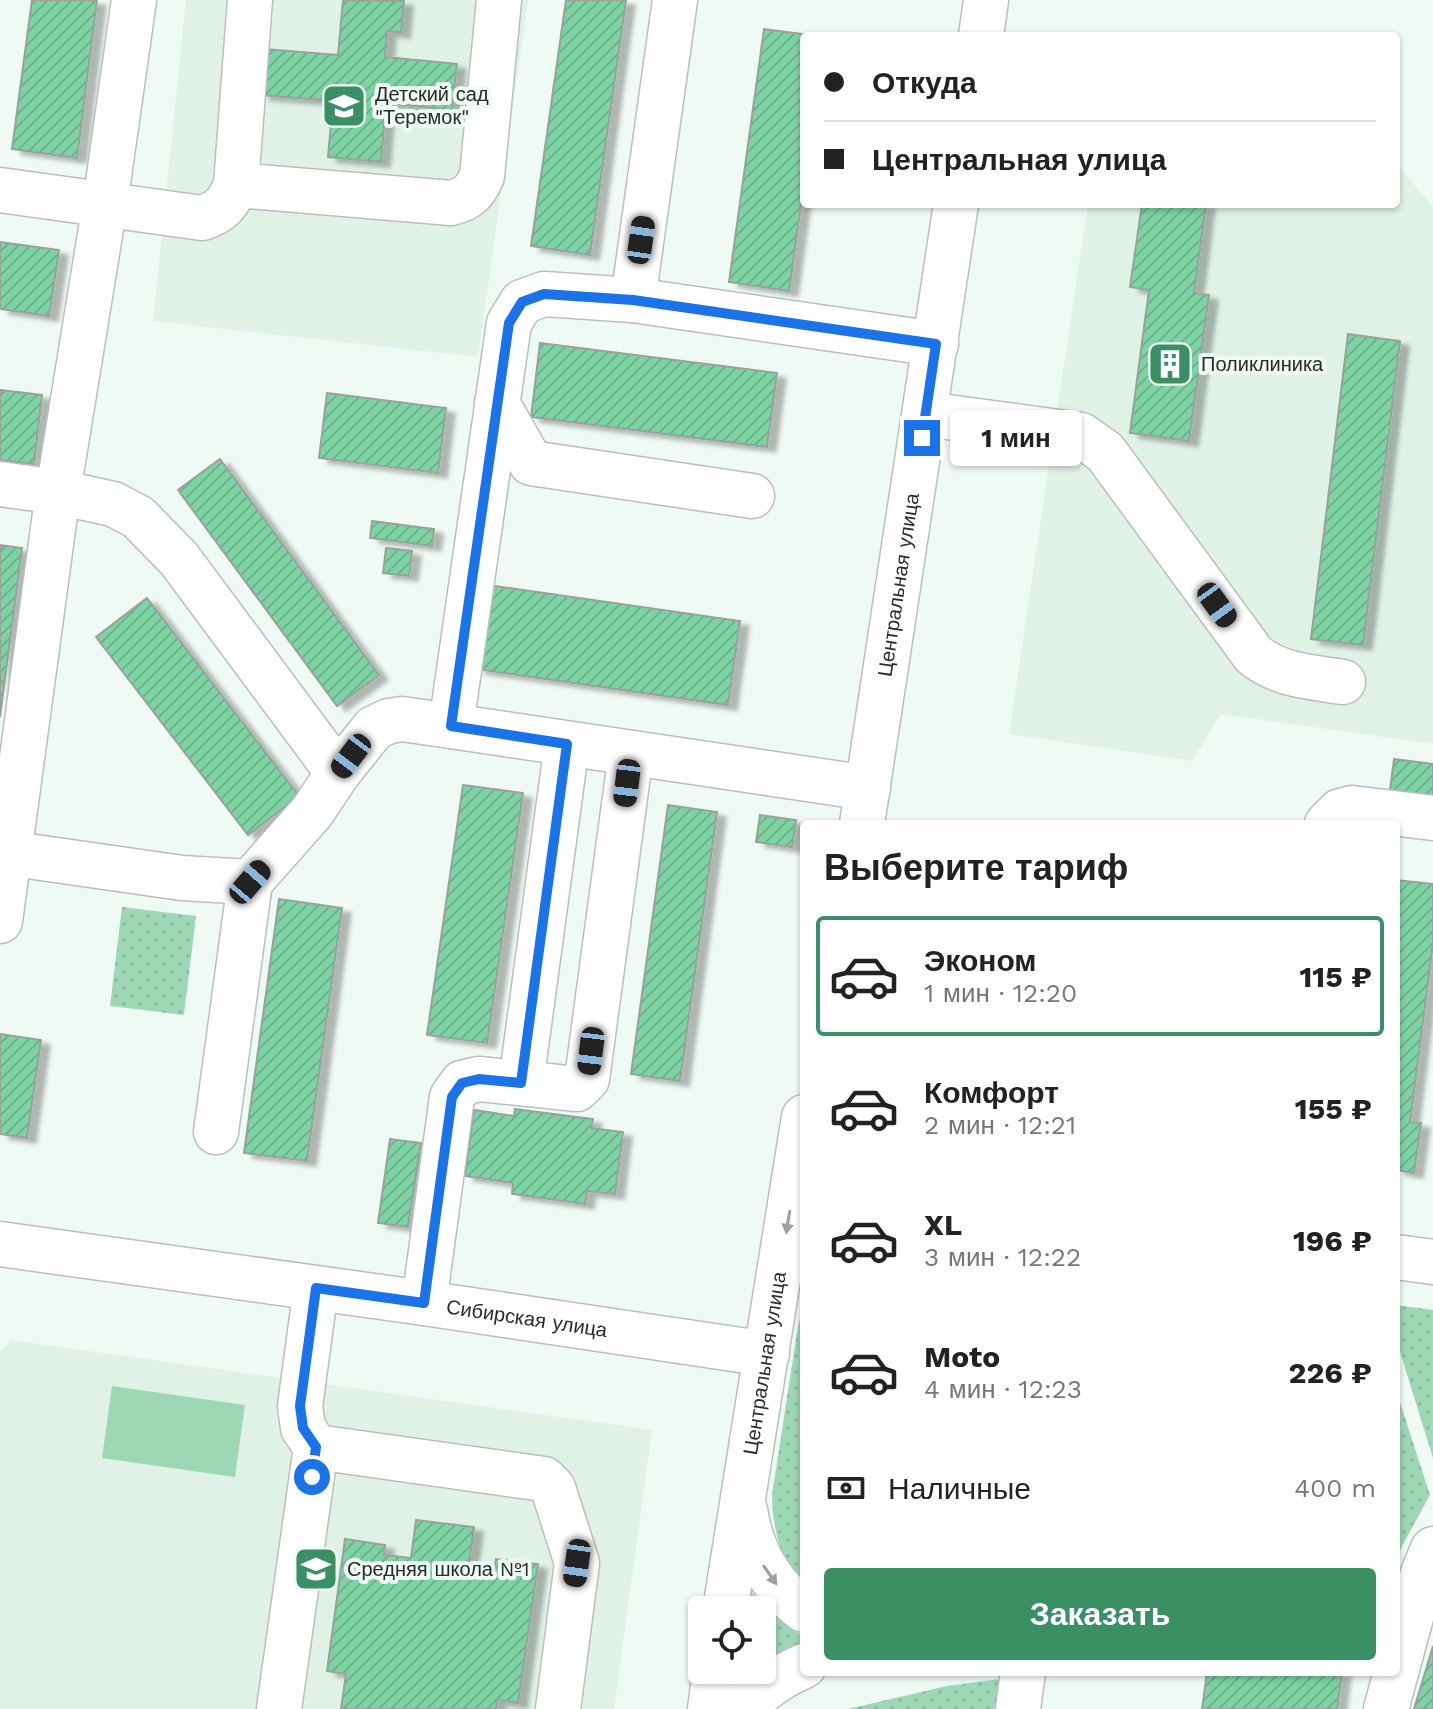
<!DOCTYPE html>
<html lang="ru">
<head>
<meta charset="utf-8">
<style>
  body { margin:0; font-family:"Work Sans",sans-serif; background:#f2f2f2; color:#222; height:100vh; display:flex; flex-direction:column; font-size:30px; white-space:nowrap }
  * { box-sizing:border-box; margin:0 }
  p { font-size:26px; color:#767676 }
  .icon { flex:none; width:44px; height:44px; fill:none; stroke:currentColor; stroke-width:2; stroke-linecap:round; stroke-linejoin:round }
  .map { position:relative; flex:1; overflow:hidden }
  .drawer { position:absolute; left:800px; top:820px; width:600px; height:856px; display:flex; flex-direction:column; background:#fff; border-radius:8px; box-shadow:0 2px 6px #0004 }
  .drawer>* { flex:none }
  .top-card { position:absolute; left:800px; top:32px; width:600px; height:176px; border-radius:8px; box-shadow:0 2px 6px #0004; display:grid; align-content:center; height:176px; padding:0 24px; background:#fff }
  .fabs { position:absolute; left:688px; top:1596px; display:grid; gap:16px }
  .fabs a { display:grid; place-items:center; width:88px; height:88px; border-radius:8px; background:#fff; box-shadow:0 2px 6px #0004; font-size:40px }
  .end { position:absolute; width:36px; height:36px; margin:-18px; border:10px solid #1a73e8; background:#fff; box-shadow:0 0 0 4px #fff }
  .from { border-radius:50% }
  .bubble { position:absolute; height:56px; border-radius:8px; background:#fff; box-shadow:0 2px 6px #0004; font-size:26px; font-weight:700; line-height:56px; text-align:center }
  .car { position:absolute; width:24px; height:48px; margin:-24px -12px; border-radius:10px; box-shadow:0 0 6px 2px #0007; background:linear-gradient(#222 24%,#8ab4d8 0 40%,#222 0 76%,#8ab4d8 0 86%,#222 0) }
  .top-card b { display:flex; align-items:center; gap:28px; height:76px; font-size:30px }
  .top-card b+b { border-top:2px solid #e0e0e0 }
  .top-card i { width:20px; height:20px; background:#222 }
  ul { padding:0; list-style:none }
  li { display:flex; align-items:center; gap:24px; height:120px; margin:0 16px 12px; padding:0 8px; border:4px solid transparent; border-radius:8px }
  li div { flex:1 }
  li b { display:block; font-size:30px }
  li em { font-style:normal; font-weight:700 }
  li.selected { border-color:#3a9064 }
  li>.icon { width:72px; height:72px; stroke-width:1.5 }
  h2 { padding:0 24px; font-size:36px; line-height:96px }
  .pay { display:flex; align-items:center; gap:20px; height:88px; padding:0 24px; font-size:30px }
  .pay p { margin-inline-start:auto }
  .primary-button { display:flex; gap:16px; margin-top:auto; padding:16px 24px }
  .primary-button a { flex:1; height:92px; border-radius:8px; background:#3a9064; color:#fff; font-size:32px; font-weight:700; line-height:92px; text-align:center }
  .map>svg:first-child { display:block }
  .built { fill:#e0f2e6 }
  .grass { fill:url(#grass-dots) }
  .pitch { fill:#9ed7b5 }
  .building { fill:url(#building-hatch); stroke:#98a29b; stroke-width:2; filter:url(#shadow) }
  .lines { fill:none; stroke-linecap:round; stroke-linejoin:round }
  .minor-casing { stroke:#b7c1bb; stroke-width:47 }
  .minor { stroke:#fff; stroke-width:44 }
  .oneway { fill:#9ea09f }
  .route { stroke:#1a73e8; stroke-width:10 }
  .labels { text-anchor:middle; stroke-width:8; stroke-linejoin:round; paint-order:stroke }
  .poi-label { font-size:20px; fill:#272b29; stroke:#f0faf4; text-anchor:start }
  .street-label { font-size:20px; fill:#272b29; stroke:#f0faf4 }
</style>
</head>
<body>
<div class="map">
<svg width="1433" height="1709" viewBox="0 0 1433 1709">
  <defs>
    <pattern id="grass-dots" width="8" height="8" patternUnits="userSpaceOnUse" patternTransform="scale(2)"><rect width="8" height="8" fill="#9ed7b5"/><path d="M2 2h.1M6 6h.1" fill="none" stroke="#88b99c" stroke-width="1.8" stroke-linecap="round"/></pattern>
    <pattern id="building-hatch" width="6" height="6" patternUnits="userSpaceOnUse" patternTransform="scale(2)"><rect width="6" height="6" fill="#7dd3a3"/><path d="M-1 1l2-2M0 6l6-6M5 7l2-2" fill="none" stroke="#6cb58c"/></pattern>
    <filter id="shadow"><feDropShadow dx="9" dy="5" stdDeviation="2" flood-color="#0004"/></filter>
  </defs>
  <rect width="100%" height="100%" fill="#f0faf4"/>
  <!-- built -->
  <path class="built" d="M 186,0 L 528,0 L 478,357 L 153,321 Z
    M 1396,163 L 1433,207 L 1433,744 L 1221,714 L 1192,761 L 1009,734 L 1088,204 L 1396,204 Z
    M 11,1340 L 652,1430 L 614,1709 L 0,1709 L 0,1352 Z"/>
  <!-- grass -->
  <path class="grass" d="M 122,907 L 196,916 L 184,1015 L 110,1006 Z
    M 804,1305 L 804,1585 C 779,1558 773,1530 772,1495 L 798,1326 Z
    M 1396,1305 L 1433,1310 L 1433,1458 L 1396,1339 Z
    M 1396,1399 L 1399,1399 L 1430,1495 L 1401,1548 L 1396,1572 Z
    M 742,1580 C 761,1604 778,1622 804,1637 L 804,1646 L 780,1653 L 762,1663 L 762,1610 L 738,1610 Z
    M 1007,1678 L 1002,1709 L 848,1709 L 947,1686 Z"/>
  <!-- pitch -->
  <path class="pitch" d="M 112,1386 L 245,1405 L 235,1477 L 102,1458 Z"/>
  <!-- building -->
  <path class="building" d="M 32,0 L 97,0 L 77,158 L 12,149 Z
    M 343,0 L 404,1 L 401,33 L 387,31 L 385,57 L 457,64 L 452,110 L 386,103 L 381,162 L 328,157 L 333,101 L 261,95 L 265,49 L 338,55 Z
    M 566,0 L 626,0 L 590,255 L 531,246 Z
    M 764,29 L 817,36 L 804,36 L 804,183 L 789,291 L 729,282 Z
    M 1142,204 L 1206,204 L 1194,293 L 1209,295 L 1189,441 L 1130,433 L 1149,290 L 1130,287 Z
    M 0,242 L 59,250 L 49,316 L 0,309 Z
    M 1348,334 L 1400,341 L 1363,645 L 1311,639 Z
    M 540,343 L 777,373 L 767,447 L 531,417 Z
    M 0,390 L 42,395 L 34,464 L 0,460 Z
    M 327,393 L 446,408 L 438,473 L 319,458 Z
    M 220,459 L 379,675 L 337,706 L 178,490 Z
    M 372,521 L 434,529 L 432,546 L 370,538 Z
    M 0,545 L 22,548 L 0,717 Z
    M 386,548 L 412,551 L 409,576 L 383,573 Z
    M 488,585 L 740,621 L 728,705 L 476,669 Z
    M 147,598 L 299,796 L 248,835 L 96,637 Z
    M 1394,759 L 1433,764 L 1433,796 L 1390,790 Z
    M 463,785 L 523,793 L 487,1043 L 427,1035 Z
    M 668,805 L 717,812 L 680,1081 L 631,1074 Z
    M 760,815 L 796,820 L 792,847 L 756,842 Z
    M 1396,880 L 1433,884 L 1433,943 L 1410,1122 L 1421,1123 L 1414,1173 L 1396,1170 Z
    M 279,899 L 342,908 L 307,1161 L 244,1153 Z
    M 0,1034 L 41,1040 L 27,1138 L 0,1134 Z
    M 515,1109 L 593,1119 L 591,1128 L 623,1132 L 615,1194 L 587,1191 L 585,1204 L 512,1194 L 513,1183 L 465,1176 L 474,1110 L 514,1116 Z
    M 390,1139 L 421,1143 L 408,1227 L 378,1223 Z
    M 416,1520 L 474,1527 L 469,1564 L 495,1567 L 496,1559 L 538,1564 L 518,1703 L 497,1700 L 496,1709 L 341,1709 L 346,1674 L 327,1671 L 345,1539 L 385,1545 L 384,1555 L 411,1558 Z
    M 1433,1646 L 1433,1709 L 1414,1709 Z
    M 1207,1672 L 1342,1672 L 1337,1709 L 1202,1709 Z"/>
  <g class="lines">
    <!-- minor casing -->
    <g class="minor-casing">
      <g id="minor">
        <path d="M 981,36 L 986,0"/>
        <path d="M 236,185 L 451,203 C 468,199 475,192 482,176 L 499,0"/>
        <path d="M 0,190 L 202,218 C 221,212 228,204 236,185 L 250,0"/>
        <path d="M 633,300 L 675,0"/>
        <path d="M 497,403 L 531,463 L 752,496"/>
        <path d="M 925,414 L 1081,435 L 1105,452 L 1254,655 C 1280,676 1311,677 1343,682"/>
        <path d="M 0,484 L 58,492 L 113,504 L 138,517 L 179,559 L 338,773"/>
        <path d="M 868,788 L 451,726 L 509,323 L 522,302 L 544,294 L 633,300 L 936,344"/>
        <path id="s1" d="M 862,824 L 956,204"/>
        <path d="M 1327,824 L 1340,811 L 1352,808 L 1433,818"/>
        <path d="M 0,852 L 182,878 L 250,882"/>
        <path d="M 0,921 L 58,492 L 105,204 L 134,0"/>
        <path d="M 521,1083 L 567,744"/>
        <path d="M 216,1132 L 250,882 L 312,812 L 338,773 L 374,728 L 389,721 L 402,719 L 451,726"/>
        <path id="s2" d="M 0,1244 L 424,1303 L 767,1354"/>
        <path d="M 1396,1257 L 1433,1262"/>
        <path d="M 424,1303 L 452,1097 L 462,1083 L 479,1079 L 577,1089 L 587,1079 L 631,753"/>
        <path d="M 316,1447 L 544,1479 L 553,1488 L 577,1563 L 558,1709"/>
        <path d="M 745,1510 C 751,1551 770,1585 804,1610"/>
        <path id="s3" d="M 725,1610 L 804,1117"/>
        <path d="M 279,1709 L 316,1447 L 303,1428 L 300,1406 L 316,1288"/>
        <path d="M 710,1709 L 715,1670"/>
        <path d="M 742,1709 C 760,1691 780,1676 804,1666"/>
        <path d="M 1018,1709 L 1023,1672"/>
        <path d="M 1386,1709 L 1423,1573 L 1433,1549"/>
      </g>
    </g>
    <!-- minor -->
    <use href="#minor" class="minor"/>
  </g>
  <!-- one-way arrows -->
  <defs><path id="oneway-solid" d="M-6-.8H1V-3.2L6.5 0L1 3.2V.8H-6Z" transform="scale(2)"/></defs>
  <g class="oneway">
    <use href="#oneway-solid" transform="translate(788 1222) rotate(99)"/>
    <use href="#oneway-solid" transform="translate(770 1575) rotate(55)"/>
  </g>
  <g class="lines">
    <!-- route -->
    <path class="route" d="M 312,1477 L 316,1447 L 303,1428 L 300,1406 L 316,1288 L 424,1303 L 452,1097 L 462,1083 L 479,1079 L 521,1083 L 567,744 L 451,726 L 509,323 L 522,302 L 544,294 L 633,300 L 936,344 L 922,438"/>
  </g>
  <!-- icons -->
  <defs>
    <g id="school-square" transform="scale(2.3)"><rect x="-9" y="-9" width="18" height="18" rx="4" fill="#3a9064" stroke="#f0faf4"/><path d="M0-5L7-2L0 1L-7-2ZM-4 1L0 2.5L4 1V4Q0 6-4 4Z" fill="#fff"/></g>
    <g id="building-square" transform="scale(2.3)"><rect x="-9" y="-9" width="18" height="18" rx="4" fill="#3a9064" stroke="#f0faf4"/><path d="M-4-6H4V6H1V3H-1V6H-4ZM-2.5-4.3h1.7v1.8h-1.7ZM.8-4.3h1.7v1.8H.8ZM-2.5-1h1.7V.8h-1.7ZM.8-1h1.7V.8H.8Z" fill="#fff"/></g>
  </defs>
  <g fill-rule="evenodd">
    <use href="#school-square" x="344" y="106"/>
    <use href="#building-square" x="1170" y="364"/>
    <use href="#school-square" x="316" y="1569"/>
  </g>
  <g class="labels">
    <!-- poi labels -->
    <g class="poi-label">
      <text x="375" y="101">Детский сад<tspan x="375" dy="23">"Теремок"</tspan></text>
      <text x="1201" y="371">Поликлиника</text>
      <text x="347" y="1576">Средняя школа №1</text>
    </g>
    <!-- street labels -->
    <g class="street-label">
      <text dy="7" stroke="none"><textPath href="#s1" startOffset="242">Центральная улица</textPath></text>
      <text dy="7" stroke="none"><textPath href="#s2" startOffset="532">Сибирская улица</textPath></text>
      <text dy="7" stroke="none"><textPath href="#s3" startOffset="250">Центральная улица</textPath></text>
    </g>
  </g>
</svg>
<div class="fabs">
<a><svg class="icon" aria-label="locate" viewBox="0 0 24 24"><circle cx="12" cy="12" r="6"/><path d="M12 2v4M12 18v4M2 12h4M18 12h4"/></svg></a>
</div>
<i class="end from" style="left:312px;top:1477px"></i>
<i class="end" style="left:922px;top:438px"></i>
<div class="bubble" style="left:950px;top:410px;width:132px">1 мин</div>
<i class="car" style="left:641px;top:240px;rotate:8deg"></i>
<i class="car" style="left:1217px;top:605px;rotate:144deg"></i>
<i class="car" style="left:351px;top:756px;rotate:217deg"></i>
<i class="car" style="left:627px;top:783px;rotate:187deg"></i>
<i class="car" style="left:250px;top:882px;rotate:41deg"></i>
<i class="car" style="left:591px;top:1051px;rotate:187deg"></i>
<i class="car" style="left:577px;top:1563px;rotate:188deg"></i>
<div class="top-card">
<b><i class="from"></i>Откуда</b>
<b><i></i>Центральная улица</b>
</div>
<section class="drawer">
<h2>Выберите тариф</h2>
<ul>
<li class="selected"><svg class="icon" aria-label="car" viewBox="0 0 24 24"><path d="M5 17H2v-5l4-1 3-4h7l3 4 3 1v5h-3M9 17h6M6 11h13"/><circle cx="7" cy="17" r="2"/><circle cx="17" cy="17" r="2"/></svg><div><b>Эконом</b><p>1 мин · 12:20</p></div><em>115 ₽</em></li>
<li><svg class="icon" aria-label="car" viewBox="0 0 24 24"><path d="M5 17H2v-5l4-1 3-4h7l3 4 3 1v5h-3M9 17h6M6 11h13"/><circle cx="7" cy="17" r="2"/><circle cx="17" cy="17" r="2"/></svg><div><b>Комфорт</b><p>2 мин · 12:21</p></div><em>155 ₽</em></li>
<li><svg class="icon" aria-label="car" viewBox="0 0 24 24"><path d="M5 17H2v-5l4-1 3-4h7l3 4 3 1v5h-3M9 17h6M6 11h13"/><circle cx="7" cy="17" r="2"/><circle cx="17" cy="17" r="2"/></svg><div><b>XL</b><p>3 мин · 12:22</p></div><em>196 ₽</em></li>
<li><svg class="icon" aria-label="car" viewBox="0 0 24 24"><path d="M5 17H2v-5l4-1 3-4h7l3 4 3 1v5h-3M9 17h6M6 11h13"/><circle cx="7" cy="17" r="2"/><circle cx="17" cy="17" r="2"/></svg><div><b>Moto</b><p>4 мин · 12:23</p></div><em>226 ₽</em></li>
</ul>
<div class="pay"><svg class="icon" aria-label="cash" viewBox="0 0 24 24"><path d="M3 7h18v10H3z"/><circle cx="12" cy="12" r="2"/></svg>Наличные<p>400 m</p></div>
<div class="primary-button"><a>Заказать</a></div>
</section>
</div>
</body>
</html>
